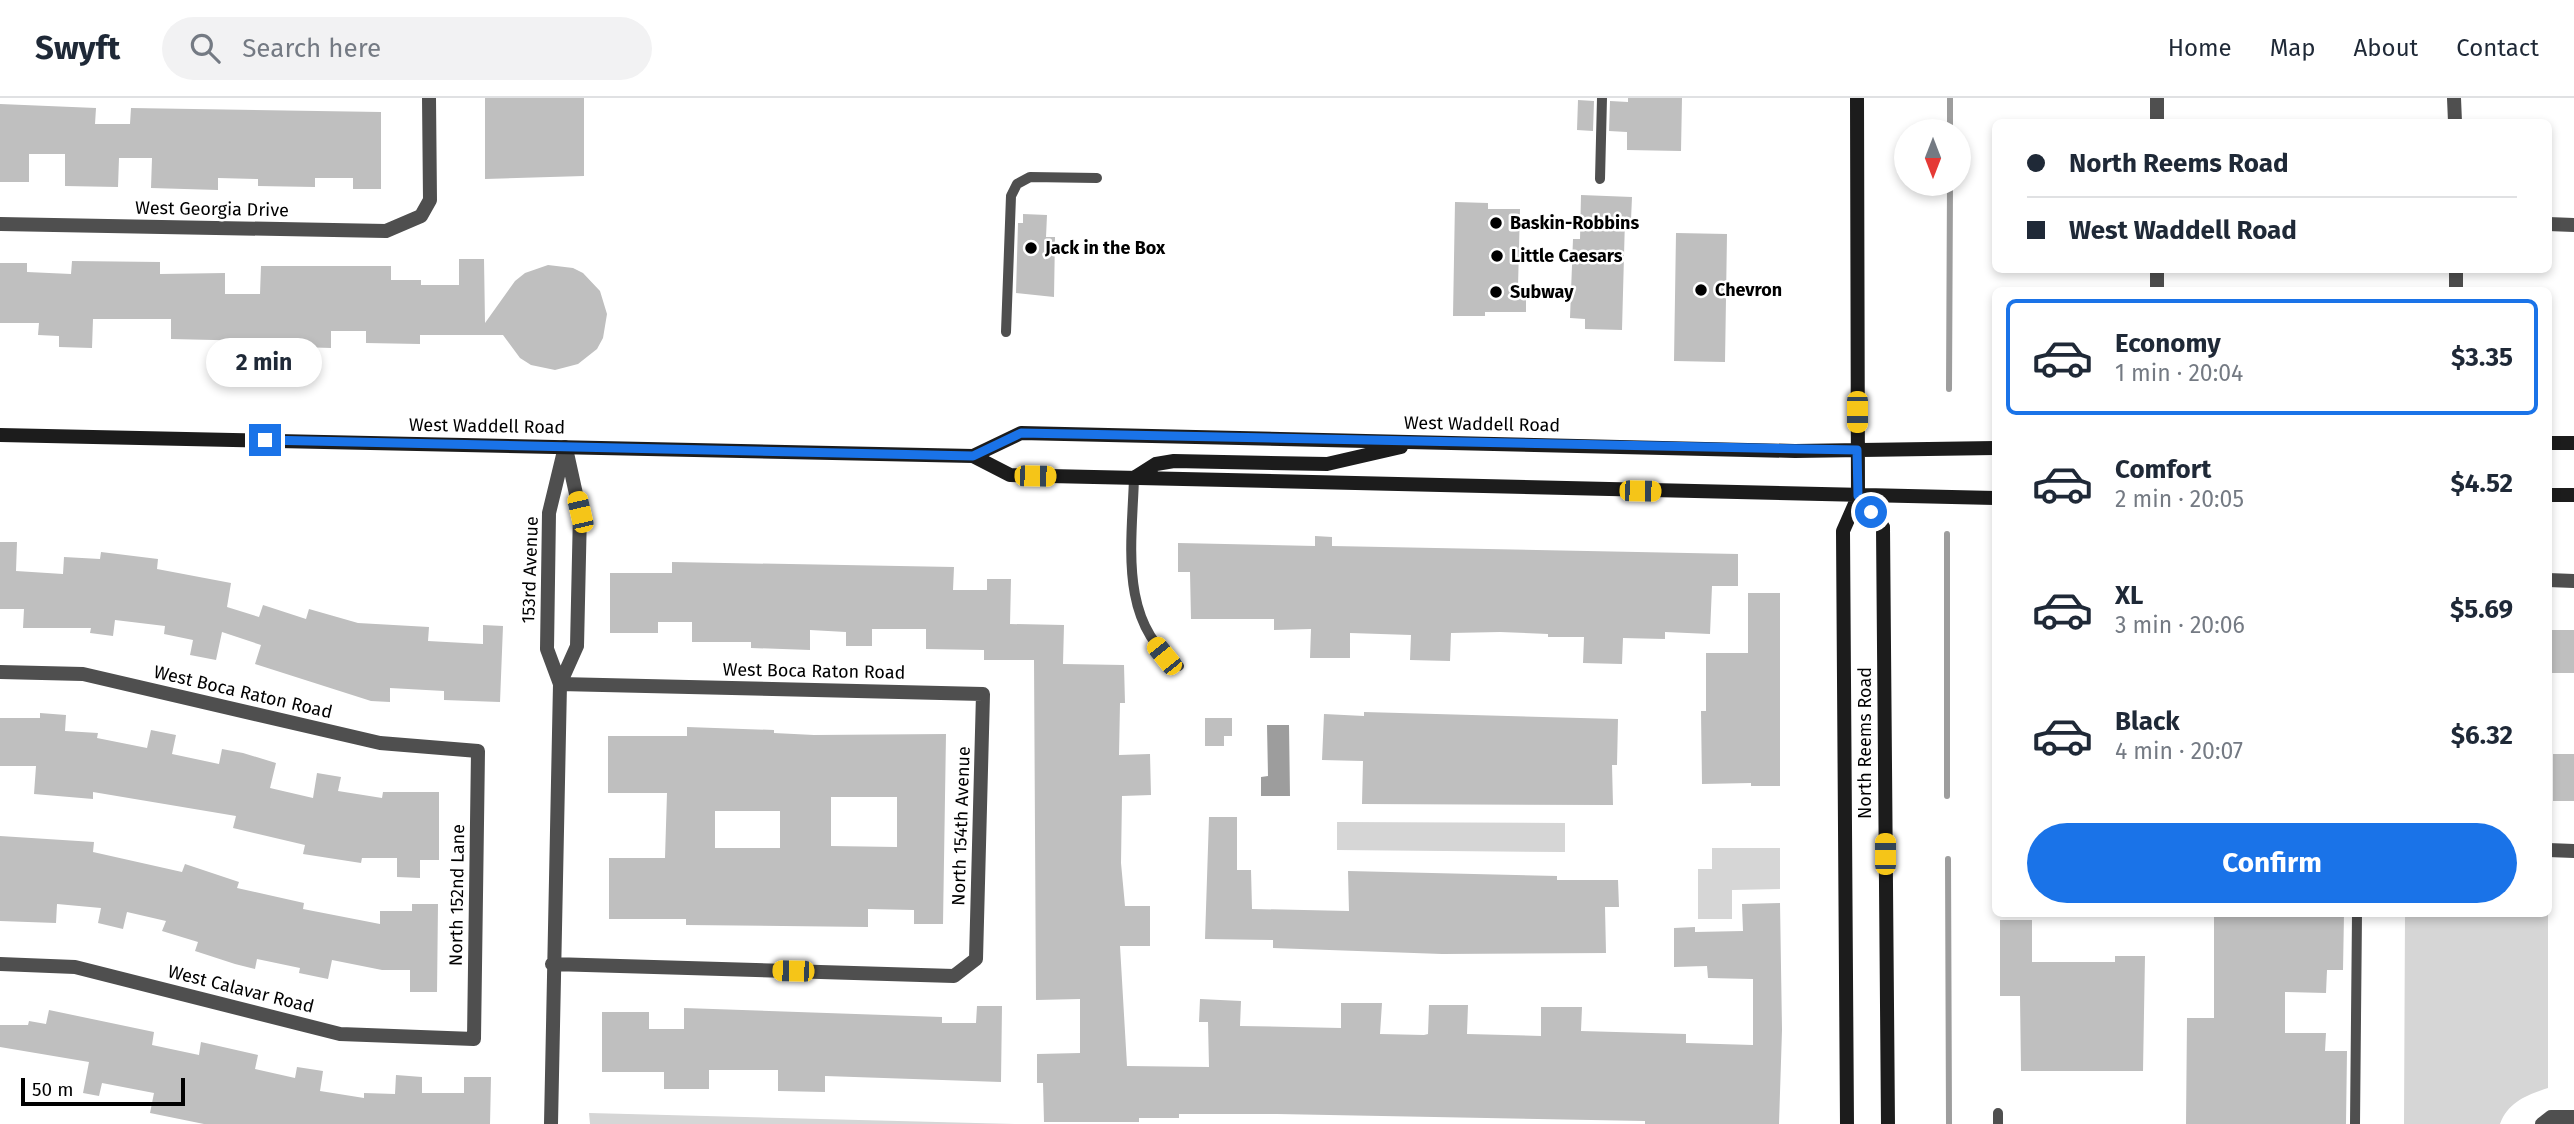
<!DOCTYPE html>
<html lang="en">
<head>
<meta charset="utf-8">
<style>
  body { margin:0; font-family:"Fira Sans",sans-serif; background:#f2f2f3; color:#1f2937; height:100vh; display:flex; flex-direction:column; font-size:26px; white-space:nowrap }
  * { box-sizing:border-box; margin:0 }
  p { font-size:23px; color:#747a83 }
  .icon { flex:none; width:38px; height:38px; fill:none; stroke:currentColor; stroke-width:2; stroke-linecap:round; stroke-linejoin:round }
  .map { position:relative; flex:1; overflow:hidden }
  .details { position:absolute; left:1992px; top:189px; width:560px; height:630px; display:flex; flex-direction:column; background:#fff; border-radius:10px; box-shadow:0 4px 10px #0003 }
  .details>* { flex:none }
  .hud { position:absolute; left:1992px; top:21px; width:560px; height:154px; border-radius:10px; box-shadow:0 4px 10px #0003; display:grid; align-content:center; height:154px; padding:0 35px; background:#fff }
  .needle { width:46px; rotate:180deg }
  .tools { position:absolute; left:1894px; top:21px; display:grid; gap:14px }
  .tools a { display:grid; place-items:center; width:77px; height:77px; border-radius:50%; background:#fff; box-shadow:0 4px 10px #0003; font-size:35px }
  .scale { position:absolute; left:21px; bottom:18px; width:164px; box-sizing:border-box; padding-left:7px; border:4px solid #000; border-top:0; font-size:19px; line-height:24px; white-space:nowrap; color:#000; -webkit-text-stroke:5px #fff; paint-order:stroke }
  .end { position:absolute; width:32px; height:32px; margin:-16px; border:9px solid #1a73e8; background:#fff; box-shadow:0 0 0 4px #fff }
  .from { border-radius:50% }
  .bubble { position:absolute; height:49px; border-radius:24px; background:#fff; box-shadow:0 4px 10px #0003; font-size:23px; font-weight:700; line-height:49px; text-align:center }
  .car { position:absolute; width:21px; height:42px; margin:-21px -10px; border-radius:9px; box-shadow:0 0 5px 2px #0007; background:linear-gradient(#f5c518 24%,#345 0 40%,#f5c518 0 76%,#345 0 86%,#f5c518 0) }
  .hud b { display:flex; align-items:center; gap:24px; height:66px; font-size:26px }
  .hud b+b { border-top:2px solid #e0e1e3 }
  .hud i { width:18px; height:18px; background:#1f2937 }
  ul { padding:12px 0 0; list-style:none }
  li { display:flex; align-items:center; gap:21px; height:116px; margin:0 14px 10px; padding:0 21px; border:4px solid transparent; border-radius:10px }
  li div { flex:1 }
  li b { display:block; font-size:26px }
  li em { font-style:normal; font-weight:700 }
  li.selected { border-color:#1a73e8 }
  li>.icon { width:63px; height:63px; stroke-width:1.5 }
  .action { display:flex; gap:14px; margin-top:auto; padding:14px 35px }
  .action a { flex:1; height:80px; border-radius:42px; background:#1a73e8; color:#fff; font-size:28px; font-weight:700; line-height:80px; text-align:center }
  header { display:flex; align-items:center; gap:42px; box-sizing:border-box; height:98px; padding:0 35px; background:#fff; border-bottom:2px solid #e0e1e3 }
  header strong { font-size:33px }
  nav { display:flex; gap:38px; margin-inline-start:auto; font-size:24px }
  .search { width:490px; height:63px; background:#f2f2f3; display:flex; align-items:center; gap:18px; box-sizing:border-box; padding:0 24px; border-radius:38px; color:#747a83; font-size:26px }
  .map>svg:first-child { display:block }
  .green { fill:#d6d6d6 }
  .water { fill:#9d9d9d }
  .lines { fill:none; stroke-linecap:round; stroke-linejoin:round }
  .stream { stroke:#9d9d9d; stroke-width:6 }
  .building { fill:#bfbfbf; fill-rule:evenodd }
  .lane { stroke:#4f4f4f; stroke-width:10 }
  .street { stroke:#4f4f4f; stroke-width:14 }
  .secondary { stroke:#1c1c1c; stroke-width:14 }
  .route { stroke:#1a73e8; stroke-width:9 }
  .poi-dot { fill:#000; stroke:#fff; stroke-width:2.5 }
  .labels { text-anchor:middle; stroke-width:5; stroke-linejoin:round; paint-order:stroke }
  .street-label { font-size:18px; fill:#000; stroke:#fff }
  .poi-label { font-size:18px; font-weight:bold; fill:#000; stroke:#fff; text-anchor:start }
</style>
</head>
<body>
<header>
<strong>Swyft</strong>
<div class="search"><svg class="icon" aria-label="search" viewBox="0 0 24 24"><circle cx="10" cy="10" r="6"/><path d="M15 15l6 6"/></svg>Search here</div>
<nav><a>Home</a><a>Map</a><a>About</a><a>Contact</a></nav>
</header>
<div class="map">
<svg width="2574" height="1026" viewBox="0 0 2574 1026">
  <rect width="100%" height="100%" fill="#fff"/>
  <!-- green -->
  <path class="green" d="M 1337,724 L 1565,725 L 1565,754 L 1337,752 Z
    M 1712,750 L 1780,750 L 1780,791 L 1732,792 L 1732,821 L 1698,821 L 1698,771 L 1712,771 Z
    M 2548,793 L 2548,990 C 2527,997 2508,1004 2500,1026 L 2404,1026 L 2405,816 L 2548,816 Z
    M 589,1015 L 1015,1026 L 590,1026 Z"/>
  <!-- water -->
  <path class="water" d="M 1267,627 L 1289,627 L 1290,698 L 1261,698 L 1261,679 L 1268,678 Z"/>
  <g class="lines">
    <!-- stream -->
    <path class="stream" d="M 1950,33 L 1950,0
      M 1949,291 L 1950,86
      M 1947,436 L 1947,698
      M 1948,761 L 1949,1026"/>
  </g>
  <!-- building -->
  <path class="building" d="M 485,0 L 584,0 L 584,78 L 485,81 Z
    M 1628,0 L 1682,0 L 1681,53 L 1627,52 L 1627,34 L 1609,33 L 1610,3 L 1628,4 Z
    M 1578,2 L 1594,3 L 1593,33 L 1577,32 Z
    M 0,6 L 96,10 L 95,26 L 130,26 L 131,10 L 381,14 L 381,91 L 353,91 L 353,80 L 315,80 L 315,89 L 258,88 L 258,81 L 218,80 L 218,92 L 151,90 L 152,60 L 119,60 L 118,89 L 65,88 L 65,56 L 29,56 L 29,84 L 0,84 Z
    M 1581,97 L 1632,99 L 1631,122 L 1625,121 L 1622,232 L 1585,231 L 1585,221 L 1570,220 L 1573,141 L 1580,141 Z
    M 1455,104 L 1488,105 L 1488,111 L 1520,111 L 1518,189 L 1526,189 L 1526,214 L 1485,214 L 1485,218 L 1453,218 Z
    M 1023,116 L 1047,117 L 1046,139 L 1055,139 L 1054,199 L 1016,195 L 1018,125 L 1023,125 Z
    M 1676,135 L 1727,136 L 1725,264 L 1674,263 Z
    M 459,161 L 484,161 L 485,225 L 515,183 L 525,175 L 548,167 L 573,170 L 583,175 L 600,193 L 607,216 L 603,240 L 597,251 L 578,266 L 555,272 L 531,267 L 520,260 L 503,237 L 420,237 L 420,246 L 366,245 L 366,233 L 331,233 L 331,250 L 301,249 L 301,244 L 171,241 L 171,221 L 93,221 L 92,250 L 59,249 L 59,238 L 38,237 L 39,225 L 0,225 L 0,165 L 27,165 L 27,174 L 71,176 L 72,163 L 160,164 L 160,176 L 225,175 L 225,196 L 260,196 L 261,168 L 391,168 L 391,182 L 421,182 L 421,187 L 459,187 Z
    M 1315,438 L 1332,439 L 1332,448 L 1738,456 L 1738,488 L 1712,488 L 1710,536 L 1665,534 L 1665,541 L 1623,540 L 1622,566 L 1583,565 L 1584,539 L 1548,539 L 1548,536 L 1500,534 L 1451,535 L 1450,563 L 1410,562 L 1411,537 L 1350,535 L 1350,560 L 1310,560 L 1311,531 L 1274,532 L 1274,521 L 1191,521 L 1190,474 L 1178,474 L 1178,445 L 1315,448 Z
    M 0,444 L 17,444 L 16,473 L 63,476 L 64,459 L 100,461 L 101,454 L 158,461 L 157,471 L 231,485 L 227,509 L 259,519 L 263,507 L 306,521 L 309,511 L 358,525 L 429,529 L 428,543 L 483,546 L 483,527 L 503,528 L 500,604 L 444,602 L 444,593 L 390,590 L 390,604 L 371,603 L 255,566 L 261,547 L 222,534 L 216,562 L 190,557 L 193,542 L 164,536 L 165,528 L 115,522 L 113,538 L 90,535 L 91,530 L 23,530 L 24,511 L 0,511 Z
    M 672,464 L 954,469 L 953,492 L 987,492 L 987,481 L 1011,481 L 1010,526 L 1064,527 L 1063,566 L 1124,567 L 1125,605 L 1120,605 L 1119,657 L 1150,656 L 1151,697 L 1122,698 L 1121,765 L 1125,808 L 1150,808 L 1150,848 L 1120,848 L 1127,968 L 1209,969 L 1208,924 L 1199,924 L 1200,901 L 1241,903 L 1240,928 L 1293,929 L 1341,930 L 1341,905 L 1382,905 L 1380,936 L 1424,937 L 1428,936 L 1429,907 L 1468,907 L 1467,936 L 1541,938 L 1541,909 L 1582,909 L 1581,933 L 1686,936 L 1686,945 L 1753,947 L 1753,881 L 1708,880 L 1707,868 L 1674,869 L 1674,830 L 1695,829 L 1695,834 L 1743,833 L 1742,806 L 1780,805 L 1782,932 L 1779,1026 L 1645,1026 L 1645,1023 L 1277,1016 L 1179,1016 L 1179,1020 L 1139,1020 L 1139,1024 L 1044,1024 L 1043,985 L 1037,985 L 1037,956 L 1080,955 L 1080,901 L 1036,902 L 1034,562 L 984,562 L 984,552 L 926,551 L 926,531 L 872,531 L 872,548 L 846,548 L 846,534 L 810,532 L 810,552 L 751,550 L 751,544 L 692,544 L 692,524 L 658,524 L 658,535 L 610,535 L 610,475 L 672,475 Z
    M 1748,495 L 1780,495 L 1780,688 L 1751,688 L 1751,685 L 1702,686 L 1701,613 L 1706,613 L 1706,555 L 1748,555 Z
    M 2552,532 L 2574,532 L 2574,575 L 2552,575 Z
    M 1364,614 L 1618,621 L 1617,667 L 1612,667 L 1613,707 L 1362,706 L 1363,663 L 1322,662 L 1324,616 L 1364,618 Z
    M 40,615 L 66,617 L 65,633 L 98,635 L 97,640 L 147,650 L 151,632 L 176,637 L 172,656 L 219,666 L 222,651 L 243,655 L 276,665 L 270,690 L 313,700 L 317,675 L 341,679 L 338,693 L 382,700 L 383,694 L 439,694 L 439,762 L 420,762 L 420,780 L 397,779 L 397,760 L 362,760 L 361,765 L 303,756 L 305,747 L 233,730 L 236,718 L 93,694 L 93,701 L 34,696 L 36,668 L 0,668 L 0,620 L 40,620 Z
    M 1205,620 L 1232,620 L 1232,638 L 1224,638 L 1224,648 L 1205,648 Z
    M 687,629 L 774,632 L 774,635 L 814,637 L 946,636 L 943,826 L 914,826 L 914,812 L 868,811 L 868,829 L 686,827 L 686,821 L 609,821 L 609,760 L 665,760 L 667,695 L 608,695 L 608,638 L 687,638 ZM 831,699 L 897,699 L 897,749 L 831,748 ZM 715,713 L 780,713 L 780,750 L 715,750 Z
    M 2553,656 L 2574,656 L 2574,703 L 2553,703 Z
    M 1209,719 L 1237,719 L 1237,772 L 1251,772 L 1252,811 L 1349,813 L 1348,773 L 1557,778 L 1557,782 L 1618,782 L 1619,809 L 1605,809 L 1606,855 L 1442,856 L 1273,850 L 1273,842 L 1205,841 Z
    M 0,738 L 94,744 L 93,754 L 182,774 L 185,766 L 239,784 L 237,790 L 304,805 L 303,811 L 380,826 L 380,813 L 412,813 L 412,806 L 438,806 L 437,894 L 410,894 L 410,872 L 382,872 L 332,862 L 328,881 L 299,875 L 300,870 L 257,861 L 255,871 L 235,866 L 195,853 L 198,844 L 162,833 L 166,823 L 127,814 L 123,831 L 98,825 L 101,810 L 57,806 L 56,825 L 0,823 Z
    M 2214,816 L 2344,816 L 2343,872 L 2327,872 L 2326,895 L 2285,894 L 2285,935 L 2326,935 L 2325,953 L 2347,953 L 2346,1026 L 2186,1026 L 2187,920 L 2214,920 Z
    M 2000,822 L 2032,822 L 2032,864 L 2115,864 L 2115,858 L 2145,858 L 2143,973 L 2021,973 L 2020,898 L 2000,898 Z
    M 977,908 L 1002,908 L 1001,984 L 825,978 L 825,994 L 778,993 L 778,972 L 709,972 L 709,991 L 664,991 L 664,974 L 602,974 L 602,914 L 649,914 L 649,931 L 684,931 L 684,910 L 942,919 L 942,925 L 976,925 Z
    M 49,912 L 154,934 L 152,947 L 199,957 L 201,944 L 258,957 L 255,971 L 295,980 L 297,969 L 323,973 L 320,993 L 364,1000 L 364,995 L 395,996 L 396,977 L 422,979 L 422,995 L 464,995 L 464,979 L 491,979 L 490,1026 L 204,1026 L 150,1015 L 154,995 L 102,985 L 99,998 L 83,995 L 89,964 L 0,949 L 0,927 L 28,927 L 29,923 L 46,926 Z"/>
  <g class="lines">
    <!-- lane -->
    <path class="lane" d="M 1600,81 L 1602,0
      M 1006,234 L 1011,98 L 1017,86 L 1030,79 L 1097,80
      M 1134,380 C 1132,445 1118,526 1179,568
      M 1998,1015 L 1998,1026
      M 2355,1026 L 2357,816"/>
    <!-- street -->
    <path class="street" d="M 2454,0 L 2455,24
      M 2157,24 L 2157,0
      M 0,126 L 386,133 L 421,118 L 430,102 L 429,0
      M 2548,126 L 2574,127
      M 2157,192 L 2157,172
      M 2456,192 L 2456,172
      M 2548,482 L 2574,483
      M 0,574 L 83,576 L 380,645 L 478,653 L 474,941 L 340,936 L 75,869 L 0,866
      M 560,586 L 577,548 L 580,414 L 567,355
      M 2548,752 L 2574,753
      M 552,866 L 954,878 L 976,861 L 983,596 L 560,586
      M 551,1026 L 560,586 L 547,551 L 549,415 L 565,349
      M 2542,1026 L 2551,1019 L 2574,1019"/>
    <!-- secondary -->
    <path class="secondary" d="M 0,337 L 973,358 L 1010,377 L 1995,400
      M 2548,345 L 2574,345
      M 973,358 L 1021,335 L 1795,353 L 1995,350
      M 1134,380 L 1156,366 L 1174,363 L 1327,366 L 1401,349
      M 2548,397 L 2574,397
      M 1858,399 L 1883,429 L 1888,1026
      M 1847,1026 L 1843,433 L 1858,399 L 1857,0"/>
  </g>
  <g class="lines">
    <!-- route -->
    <path class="route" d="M 265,342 L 973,358 L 1021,335 L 1857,352 L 1858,398 L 1871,414"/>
  </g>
  <!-- markers -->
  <g class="poi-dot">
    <circle cx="1496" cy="125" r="7"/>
    <circle cx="1031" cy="150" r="7"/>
    <circle cx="1497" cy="158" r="7"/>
    <circle cx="1701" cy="192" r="7"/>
    <circle cx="1496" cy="194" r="7"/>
  </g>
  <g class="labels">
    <!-- street labels -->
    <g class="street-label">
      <text transform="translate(212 111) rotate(1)" y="6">West Georgia Drive</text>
      <text transform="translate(1482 326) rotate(1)" y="6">West Waddell Road</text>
      <text transform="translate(487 328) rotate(1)" y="6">West Waddell Road</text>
      <text transform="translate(530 472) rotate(-88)" y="6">153rd Avenue</text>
      <text transform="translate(814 573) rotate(1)" y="6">West Boca Raton Road</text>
      <text transform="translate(243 594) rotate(13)" y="6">West Boca Raton Road</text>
      <text transform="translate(1865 645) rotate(-90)" y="6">North Reems Road</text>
      <text transform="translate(961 728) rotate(-88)" y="6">North 154th Avenue</text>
      <text transform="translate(457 797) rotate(-89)" y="6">North 152nd Lane</text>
      <text transform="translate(241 891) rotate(14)" y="6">West Calavar Road</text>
    </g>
    <!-- poi labels -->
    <g class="poi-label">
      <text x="1510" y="131">Baskin-Robbins</text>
      <text x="1045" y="156">Jack in the Box</text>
      <text x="1511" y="164">Little Caesars</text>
      <text x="1715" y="198">Chevron</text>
      <text x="1510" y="200">Subway</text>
    </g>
  </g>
</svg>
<div class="tools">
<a><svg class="needle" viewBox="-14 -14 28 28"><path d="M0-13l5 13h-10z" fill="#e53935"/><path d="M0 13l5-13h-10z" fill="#747a83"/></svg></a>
</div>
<div class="scale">50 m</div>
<i class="end from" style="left:1871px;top:414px"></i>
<i class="end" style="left:265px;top:342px"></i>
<div class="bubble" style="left:206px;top:240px;width:116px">2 min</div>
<i class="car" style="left:1857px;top:314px;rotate:180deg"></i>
<i class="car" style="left:1035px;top:378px;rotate:91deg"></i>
<i class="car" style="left:1640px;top:393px;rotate:91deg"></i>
<i class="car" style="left:580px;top:414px;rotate:347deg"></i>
<i class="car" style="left:1164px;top:558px;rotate:321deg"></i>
<i class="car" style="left:1885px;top:756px;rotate:0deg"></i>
<i class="car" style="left:793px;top:873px;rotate:271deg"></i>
<div class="hud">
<b><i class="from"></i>North Reems Road</b>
<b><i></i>West Waddell Road</b>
</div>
<section class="details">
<ul>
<li class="selected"><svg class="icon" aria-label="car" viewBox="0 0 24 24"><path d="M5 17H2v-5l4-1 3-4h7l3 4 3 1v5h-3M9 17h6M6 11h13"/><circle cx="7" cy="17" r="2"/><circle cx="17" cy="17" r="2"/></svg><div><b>Economy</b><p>1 min · 20:04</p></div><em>$3.35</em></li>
<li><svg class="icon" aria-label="car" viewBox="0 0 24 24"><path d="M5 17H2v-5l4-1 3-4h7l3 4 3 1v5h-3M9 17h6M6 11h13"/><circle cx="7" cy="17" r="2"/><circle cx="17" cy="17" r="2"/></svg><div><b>Comfort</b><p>2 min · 20:05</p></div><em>$4.52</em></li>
<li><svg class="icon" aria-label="car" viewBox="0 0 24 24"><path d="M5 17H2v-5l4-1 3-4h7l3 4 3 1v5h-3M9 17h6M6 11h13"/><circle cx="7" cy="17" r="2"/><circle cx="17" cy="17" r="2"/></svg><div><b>XL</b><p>3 min · 20:06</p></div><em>$5.69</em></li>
<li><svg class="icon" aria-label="car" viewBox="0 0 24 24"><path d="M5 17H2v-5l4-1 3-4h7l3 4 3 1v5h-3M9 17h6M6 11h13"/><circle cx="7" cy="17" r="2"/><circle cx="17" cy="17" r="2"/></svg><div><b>Black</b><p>4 min · 20:07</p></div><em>$6.32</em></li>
</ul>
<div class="action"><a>Confirm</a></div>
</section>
</div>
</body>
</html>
